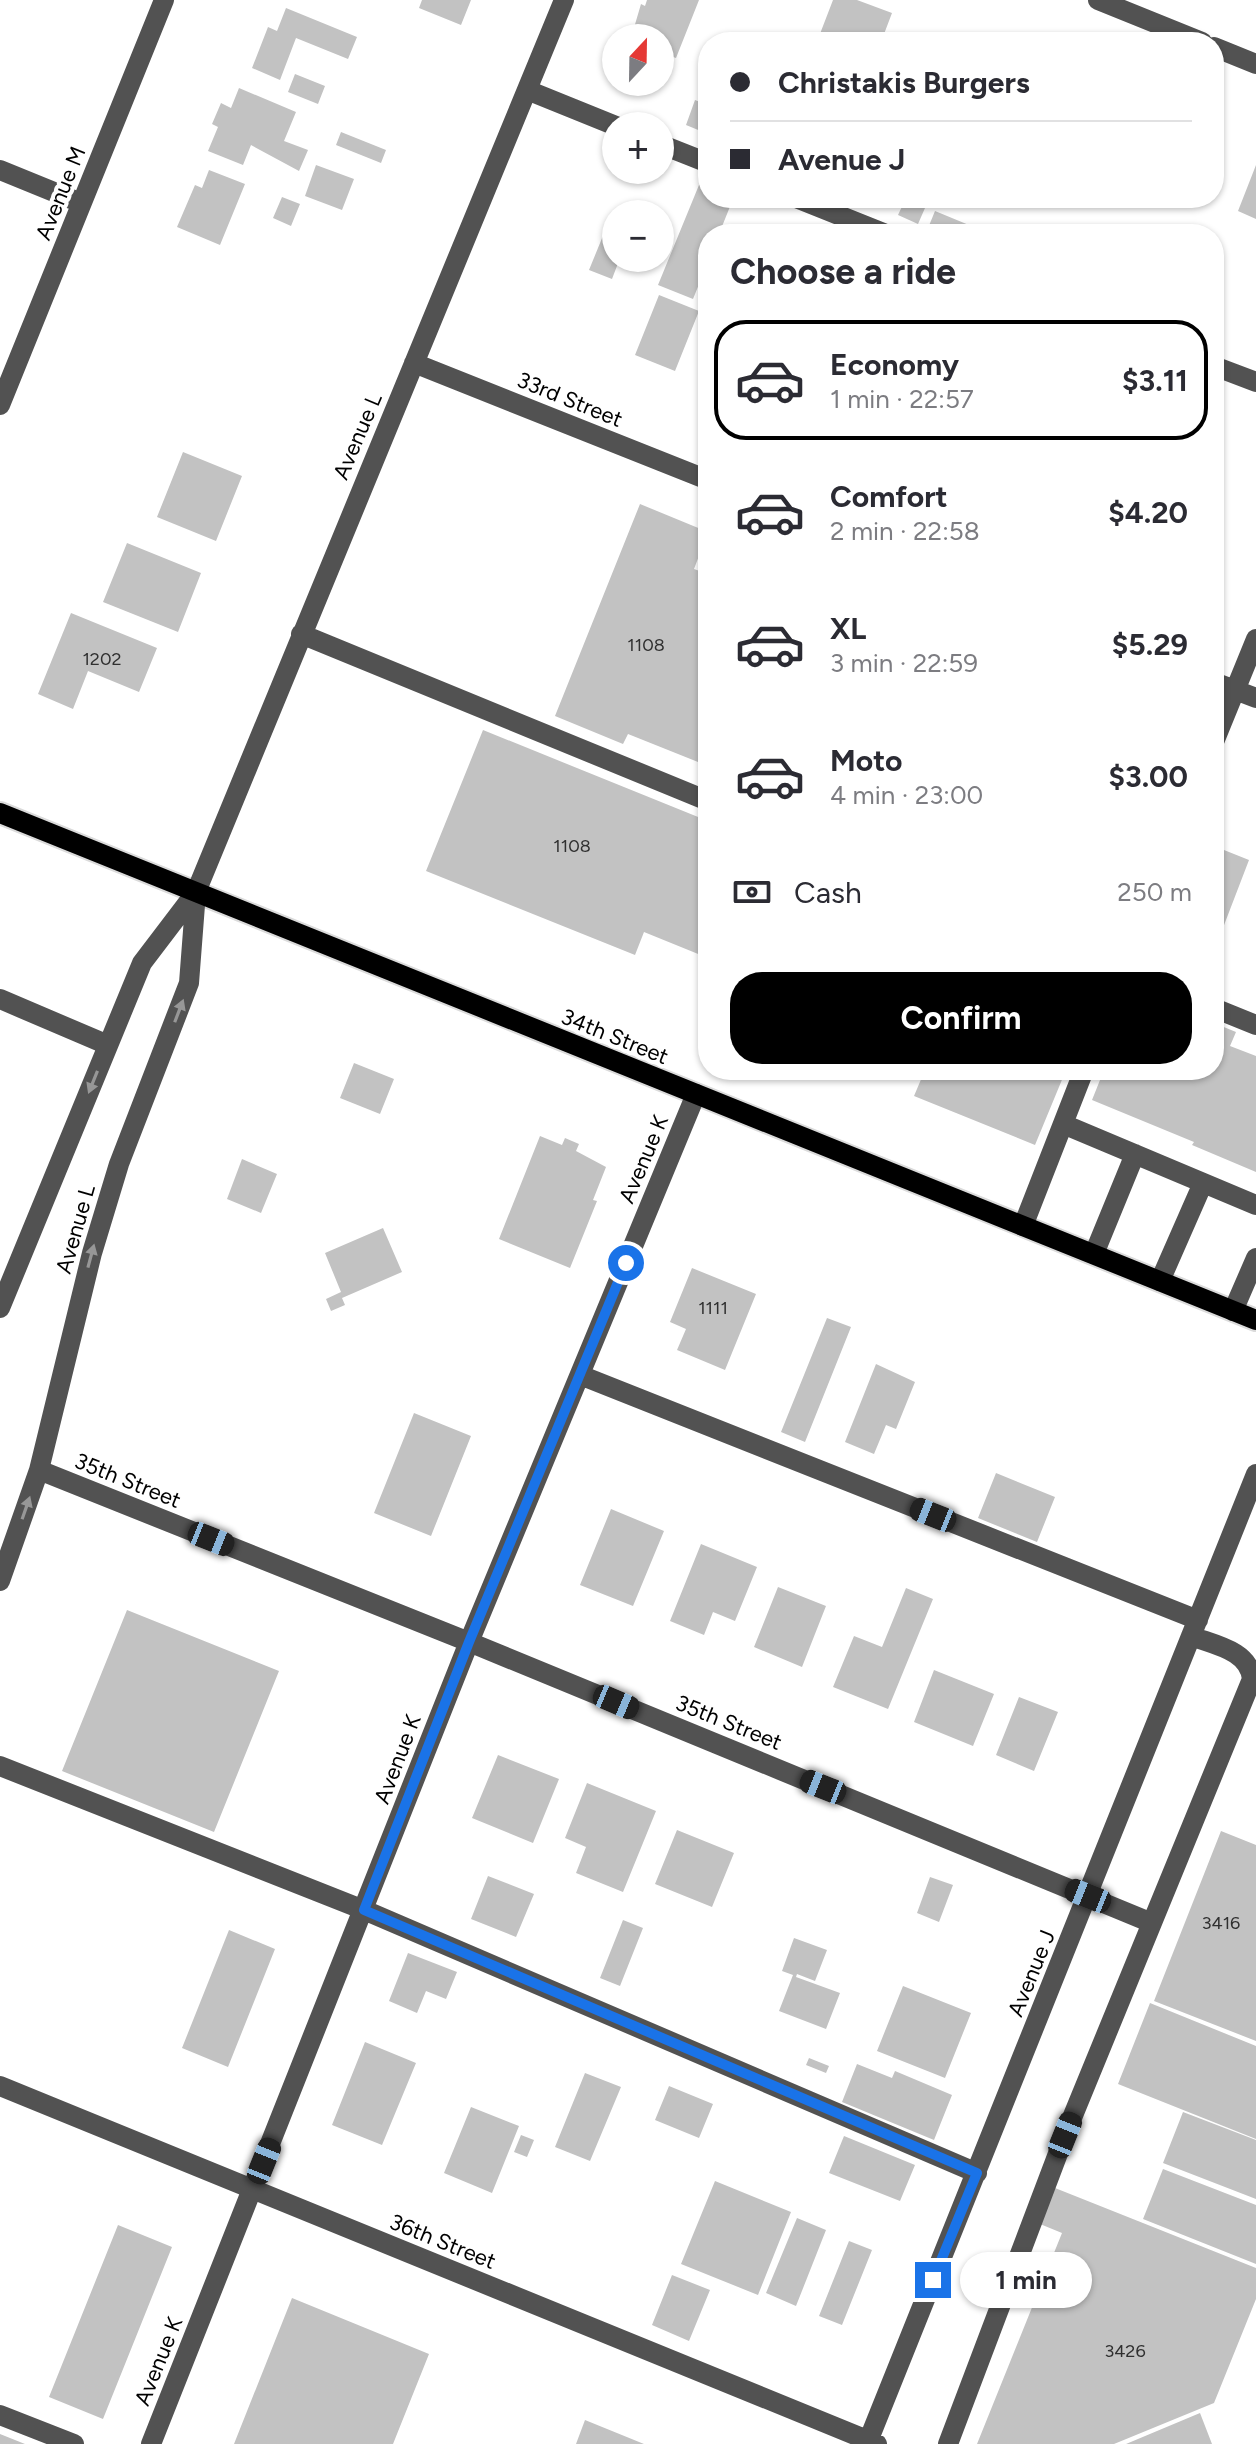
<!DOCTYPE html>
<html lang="en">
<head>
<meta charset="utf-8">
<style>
  body { margin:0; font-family:Figtree,sans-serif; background:#f7f7f7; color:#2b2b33; height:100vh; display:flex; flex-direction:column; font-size:30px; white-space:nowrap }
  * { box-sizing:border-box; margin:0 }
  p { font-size:26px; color:#7c7c81 }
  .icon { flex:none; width:44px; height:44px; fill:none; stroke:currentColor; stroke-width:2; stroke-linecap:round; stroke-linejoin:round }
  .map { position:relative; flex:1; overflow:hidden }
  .sheet { position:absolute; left:698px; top:224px; width:526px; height:856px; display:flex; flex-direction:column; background:#fff; border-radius:32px; box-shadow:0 2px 6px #0004 }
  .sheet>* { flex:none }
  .banner { position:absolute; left:698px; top:32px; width:526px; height:176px; border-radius:32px; box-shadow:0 2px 6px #0004; display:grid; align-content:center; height:176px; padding:0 32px; background:#fff }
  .needle { width:52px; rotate:22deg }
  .buttons { position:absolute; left:602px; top:24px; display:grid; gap:16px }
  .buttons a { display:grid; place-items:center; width:72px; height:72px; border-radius:50%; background:#fff; box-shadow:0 2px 6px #0004; font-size:40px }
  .end { position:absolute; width:36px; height:36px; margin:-18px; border:10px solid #1a73e8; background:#fff; box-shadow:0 0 0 4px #fff }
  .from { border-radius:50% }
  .bubble { position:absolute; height:56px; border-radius:28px; background:#fff; box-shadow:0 2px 6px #0004; font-size:26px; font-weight:700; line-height:56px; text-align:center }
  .car { position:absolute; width:24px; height:48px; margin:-24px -12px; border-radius:10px; box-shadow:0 0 6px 2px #0007; background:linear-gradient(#222 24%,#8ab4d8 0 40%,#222 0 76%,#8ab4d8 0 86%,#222 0) }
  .banner b { display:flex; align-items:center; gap:28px; height:76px; font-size:30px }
  .banner b+b { border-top:2px solid #e1e1e2 }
  .banner i { width:20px; height:20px; background:#2b2b33 }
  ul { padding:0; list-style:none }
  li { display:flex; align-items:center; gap:24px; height:120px; margin:0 16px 12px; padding:0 16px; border:4px solid transparent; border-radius:32px }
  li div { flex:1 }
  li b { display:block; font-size:30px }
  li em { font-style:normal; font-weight:700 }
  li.selected { border-color:#000 }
  li>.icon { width:72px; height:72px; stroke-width:1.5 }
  h2 { padding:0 32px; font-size:36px; line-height:96px }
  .pay { display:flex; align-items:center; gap:20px; height:88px; padding:0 32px; font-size:30px }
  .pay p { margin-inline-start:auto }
  .action { display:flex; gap:16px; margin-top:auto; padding:16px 32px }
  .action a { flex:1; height:92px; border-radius:32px; background:#000; color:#fff; font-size:32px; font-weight:700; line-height:92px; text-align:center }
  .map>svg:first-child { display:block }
  .building { fill:#c2c2c2 }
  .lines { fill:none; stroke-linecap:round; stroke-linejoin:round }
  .major-casing { stroke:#dbdbdb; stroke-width:24 }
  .minor { stroke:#525252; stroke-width:20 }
  .major { stroke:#000; stroke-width:20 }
  .oneway { fill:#979797 }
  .route { stroke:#1a73e8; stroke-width:10 }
  .labels { text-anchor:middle; stroke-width:8; stroke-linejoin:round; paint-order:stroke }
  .number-label { font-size:18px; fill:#303030 }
  .street-label { font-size:22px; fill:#000; stroke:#fff }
</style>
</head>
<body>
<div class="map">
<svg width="1256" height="2444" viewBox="0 0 1256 2444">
  <rect width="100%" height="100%" fill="#fff"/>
  <!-- building -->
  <path class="building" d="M 422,0 L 471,0 L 461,25 L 419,8 Z
    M 647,0 L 699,0 L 676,58 L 660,52 L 660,38 L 631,38 L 641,4 L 645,6 Z
    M 833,0 L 857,0 L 892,13 L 881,42 L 823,42 L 818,39 Z
    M 286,8 L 357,37 L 348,59 L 296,38 L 280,80 L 252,68 L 268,27 L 277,31 Z
    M 295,74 L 325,86 L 318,104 L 288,92 Z
    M 239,88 L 296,112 L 284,141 L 308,150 L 299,171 L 251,145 L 243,165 L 208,151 L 218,127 L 212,124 L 221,103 L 231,108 Z
    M 695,100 L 708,105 L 708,134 L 686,125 Z
    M 341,132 L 386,150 L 381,163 L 336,145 Z
    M 316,165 L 354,179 L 342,210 L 305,196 Z
    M 1256,165 L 1256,219 L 1238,211 Z
    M 209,170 L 245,184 L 220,245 L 177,227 L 195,185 L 202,188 Z
    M 699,185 L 708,189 L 708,198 L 733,199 L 719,234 L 708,234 L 708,262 L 693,299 L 658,285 Z
    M 282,197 L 300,204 L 291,226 L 273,218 Z
    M 906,198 L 925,208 L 918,224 L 898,215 Z
    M 935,211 L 981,230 L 980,234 L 926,233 Z
    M 607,226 L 616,230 L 616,258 L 620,258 L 612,279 L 589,270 Z
    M 659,295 L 699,311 L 675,371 L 635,355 Z
    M 708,361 L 708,388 L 699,385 Z
    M 183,452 L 242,476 L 216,541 L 157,517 Z
    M 640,504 L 708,532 L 694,569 L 708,574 L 708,766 L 628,734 L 623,744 L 555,716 Z
    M 127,543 L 201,573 L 178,632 L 103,602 Z
    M 71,613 L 157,648 L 139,692 L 88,671 L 73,709 L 38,694 Z
    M 483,730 L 708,821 L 708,958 L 644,932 L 635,955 L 426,871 Z
    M 1214,846 L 1249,860 L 1221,933 L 1214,931 Z
    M 1214,1023 L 1236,1032 L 1230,1046 L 1256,1056 L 1256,1172 L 1192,1145 L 1194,1142 L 1092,1100 L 1104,1070 L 1214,1070 Z
    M 354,1063 L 394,1079 L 380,1114 L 340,1098 Z
    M 925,1070 L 1066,1070 L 1035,1145 L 914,1096 Z
    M 540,1136 L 562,1145 L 565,1138 L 579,1144 L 576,1151 L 606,1167 L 593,1200 L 597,1201 L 570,1268 L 499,1239 Z
    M 242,1159 L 277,1174 L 261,1213 L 227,1199 Z
    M 383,1228 L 402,1272 L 342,1298 L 345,1305 L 331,1311 L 326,1299 L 341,1292 L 325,1253 Z
    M 692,1268 L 756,1294 L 725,1370 L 677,1350 L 686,1329 L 670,1322 Z
    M 827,1318 L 851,1327 L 805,1442 L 781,1432 Z
    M 876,1364 L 915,1382 L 896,1429 L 886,1425 L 874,1454 L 845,1442 Z
    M 414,1413 L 471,1436 L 431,1536 L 374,1513 Z
    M 996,1473 L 1055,1497 L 1037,1542 L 978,1518 Z
    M 611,1509 L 664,1531 L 633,1606 L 580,1585 Z
    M 701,1544 L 757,1567 L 735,1621 L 713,1612 L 704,1635 L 670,1621 Z
    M 778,1587 L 826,1606 L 802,1667 L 754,1647 Z
    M 906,1588 L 933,1599 L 888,1709 L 833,1687 L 854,1636 L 882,1647 Z
    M 127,1610 L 279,1671 L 214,1832 L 62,1771 Z
    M 934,1670 L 994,1694 L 973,1746 L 914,1722 Z
    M 1019,1697 L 1058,1712 L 1034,1771 L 996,1755 Z
    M 498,1755 L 559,1779 L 533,1843 L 472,1818 Z
    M 587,1783 L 656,1811 L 623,1892 L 576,1873 L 586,1847 L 565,1838 Z
    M 677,1830 L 734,1853 L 712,1907 L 655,1884 Z
    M 1221,1831 L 1256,1845 L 1256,2041 L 1154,2001 Z
    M 488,1876 L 534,1894 L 516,1937 L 471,1919 Z
    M 930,1877 L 953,1885 L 939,1922 L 917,1913 Z
    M 623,1920 L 643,1928 L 620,1986 L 600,1978 Z
    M 229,1930 L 275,1949 L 228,2067 L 182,2048 Z
    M 794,1938 L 827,1950 L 815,1981 L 797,1974 L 796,1977 L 840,1993 L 826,2029 L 779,2011 L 793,1975 L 782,1971 Z
    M 408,1953 L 457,1972 L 446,1999 L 426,1991 L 417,2013 L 389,2001 Z
    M 903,1986 L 971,2013 L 945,2078 L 877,2051 Z
    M 1150,2003 L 1256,2046 L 1256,2139 L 1118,2084 Z
    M 365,2042 L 416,2063 L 382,2145 L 332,2125 Z
    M 809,2058 L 829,2066 L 826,2073 L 806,2065 Z
    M 857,2064 L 892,2078 L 895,2071 L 952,2095 L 934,2140 L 842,2102 Z
    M 585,2073 L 621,2087 L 590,2161 L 555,2147 Z
    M 669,2086 L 713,2104 L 699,2138 L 655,2120 Z
    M 471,2107 L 519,2126 L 492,2193 L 444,2173 Z
    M 1183,2112 L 1256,2140 L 1256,2199 L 1163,2163 Z
    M 521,2135 L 534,2140 L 527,2157 L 514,2152 Z
    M 844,2136 L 915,2165 L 900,2201 L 829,2173 Z
    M 1163,2169 L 1256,2205 L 1256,2264 L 1143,2219 Z
    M 715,2181 L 791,2212 L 758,2295 L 681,2264 Z
    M 1055,2188 L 1256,2268 L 1256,2299 L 1214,2403 L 1114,2444 L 977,2444 L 1062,2233 L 1040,2224 Z
    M 797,2218 L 826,2230 L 796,2306 L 766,2293 Z
    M 118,2225 L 172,2247 L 103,2419 L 49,2397 Z
    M 849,2241 L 872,2250 L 842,2325 L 819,2316 Z
    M 672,2275 L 710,2290 L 689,2341 L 652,2325 Z
    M 292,2298 L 429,2354 L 393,2444 L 234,2444 Z
    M 1200,2413 L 1212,2444 L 1126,2444 Z
    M 585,2420 L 644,2444 L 576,2444 Z
    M 0,2434 L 25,2444 L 0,2444 Z"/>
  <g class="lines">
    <!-- major casing -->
    <g class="major-casing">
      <path id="major" d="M 0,813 L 1256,1320"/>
    </g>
    <!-- minor -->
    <path class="minor" d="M 1098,0 L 1202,42
      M 1214,47 L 1256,64
      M 527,90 L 616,126
      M 660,144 L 708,163
      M 0,170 L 81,203
      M 796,198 L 886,234
      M 414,363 L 708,480
      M 1214,366 L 1256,382
      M 0,405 L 164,0
      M 301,634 L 708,801
      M 1214,682 L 1256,698
      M 1214,742 L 1256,639
      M 0,999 L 108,1045
      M 1214,1008 L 1256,1025
      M 1063,1124 L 1256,1205
      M 1023,1226 L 1084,1070
      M 1094,1254 L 1135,1154
      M 1160,1281 L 1203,1183
      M 0,1308 L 142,963 L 196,892 L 564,0
      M 1233,1311 L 1256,1258
      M 580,1375 L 1198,1620
      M 39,1470 L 469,1642 L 1152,1923
      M 0,1581 L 39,1470 L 92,1253 L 119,1164 L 189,983 L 196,892
      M 0,1766 L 364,1910 L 977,2173
      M 0,2086 L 877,2444
      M 0,2415 L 74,2444
      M 151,2444 L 469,1642 L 696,1094
      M 867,2444 L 1256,1474
      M 948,2444 L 1065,2135 L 1252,1679 C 1249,1650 1214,1645 1191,1636"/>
    <!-- major -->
    <use href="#major" class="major"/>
  </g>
  <!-- one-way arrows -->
  <defs><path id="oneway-solid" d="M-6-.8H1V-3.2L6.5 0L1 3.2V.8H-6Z" transform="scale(2)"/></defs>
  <g class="oneway">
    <use href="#oneway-solid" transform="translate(179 1011) rotate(-69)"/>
    <use href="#oneway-solid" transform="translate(93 1082) rotate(112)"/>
    <use href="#oneway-solid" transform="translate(91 1256) rotate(-75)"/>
    <use href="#oneway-solid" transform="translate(26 1508) rotate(-71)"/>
  </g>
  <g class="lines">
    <!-- route -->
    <path class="route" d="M 626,1263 L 469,1642 L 364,1910 L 977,2173 L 933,2280"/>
  </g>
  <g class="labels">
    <!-- number labels -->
    <g class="number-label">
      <text x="646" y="651">1108</text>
      <text x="102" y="665">1202</text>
      <text x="572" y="852">1108</text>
      <text x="713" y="1314">1111</text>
      <text x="1221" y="1929">3416</text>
      <text x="1125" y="2357">3426</text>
    </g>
    <!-- street labels -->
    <g class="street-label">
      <text transform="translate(60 193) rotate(-68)" y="8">Avenue M</text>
      <text transform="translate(570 399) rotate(22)" y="8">33rd Street</text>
      <text transform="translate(357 436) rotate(-67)" y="8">Avenue L</text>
      <text transform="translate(615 1036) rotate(22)" y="8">34th Street</text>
      <text transform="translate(643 1159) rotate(-67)" y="8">Avenue K</text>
      <text transform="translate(75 1229) rotate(-74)" y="8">Avenue L</text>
      <text transform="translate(128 1480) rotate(22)" y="8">35th Street</text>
      <text transform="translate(729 1722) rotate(22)" y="8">35th Street</text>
      <text transform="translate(397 1759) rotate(-69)" y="8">Avenue K</text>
      <text transform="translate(1031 1973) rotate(-68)" y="8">Avenue J</text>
      <text transform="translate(443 2241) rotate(22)" y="8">36th Street</text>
      <text transform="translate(158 2361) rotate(-68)" y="8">Avenue K</text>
    </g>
  </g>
</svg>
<div class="buttons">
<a><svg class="needle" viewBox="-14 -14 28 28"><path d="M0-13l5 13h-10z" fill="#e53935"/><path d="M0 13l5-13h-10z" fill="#7c7c81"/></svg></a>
<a>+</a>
<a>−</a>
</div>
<i class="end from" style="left:626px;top:1263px"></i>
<i class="end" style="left:933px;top:2280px"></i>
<div class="bubble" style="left:960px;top:2252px;width:132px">1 min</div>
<i class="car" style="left:933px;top:1515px;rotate:292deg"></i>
<i class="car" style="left:211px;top:1539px;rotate:112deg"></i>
<i class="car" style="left:616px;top:1702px;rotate:113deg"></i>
<i class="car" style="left:823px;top:1787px;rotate:292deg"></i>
<i class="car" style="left:1088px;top:1896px;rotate:292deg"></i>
<i class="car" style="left:1065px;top:2135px;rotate:22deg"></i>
<i class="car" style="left:264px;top:2161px;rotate:22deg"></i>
<div class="banner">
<b><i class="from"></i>Christakis Burgers</b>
<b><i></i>Avenue J</b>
</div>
<section class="sheet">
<h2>Choose a ride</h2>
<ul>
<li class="selected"><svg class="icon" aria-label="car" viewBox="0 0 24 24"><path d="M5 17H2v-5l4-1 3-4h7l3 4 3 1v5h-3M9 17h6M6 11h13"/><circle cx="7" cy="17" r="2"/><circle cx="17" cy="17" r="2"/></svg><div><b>Economy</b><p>1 min · 22:57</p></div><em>$3.11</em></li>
<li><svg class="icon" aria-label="car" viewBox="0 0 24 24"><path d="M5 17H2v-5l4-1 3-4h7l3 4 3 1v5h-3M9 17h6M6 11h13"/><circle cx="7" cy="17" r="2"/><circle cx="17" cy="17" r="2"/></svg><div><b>Comfort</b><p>2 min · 22:58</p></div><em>$4.20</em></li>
<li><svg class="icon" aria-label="car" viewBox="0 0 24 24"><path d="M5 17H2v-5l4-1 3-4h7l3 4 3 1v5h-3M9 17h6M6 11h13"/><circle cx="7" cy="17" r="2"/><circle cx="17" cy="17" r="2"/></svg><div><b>XL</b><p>3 min · 22:59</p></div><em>$5.29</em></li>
<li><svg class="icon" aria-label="car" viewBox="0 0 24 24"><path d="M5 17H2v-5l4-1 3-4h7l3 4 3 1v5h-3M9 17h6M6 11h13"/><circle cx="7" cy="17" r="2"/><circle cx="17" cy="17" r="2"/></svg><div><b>Moto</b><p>4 min · 23:00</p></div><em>$3.00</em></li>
</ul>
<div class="pay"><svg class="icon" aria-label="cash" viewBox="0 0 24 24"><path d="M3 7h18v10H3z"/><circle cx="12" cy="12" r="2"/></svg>Cash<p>250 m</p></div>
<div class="action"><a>Confirm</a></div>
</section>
</div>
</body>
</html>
